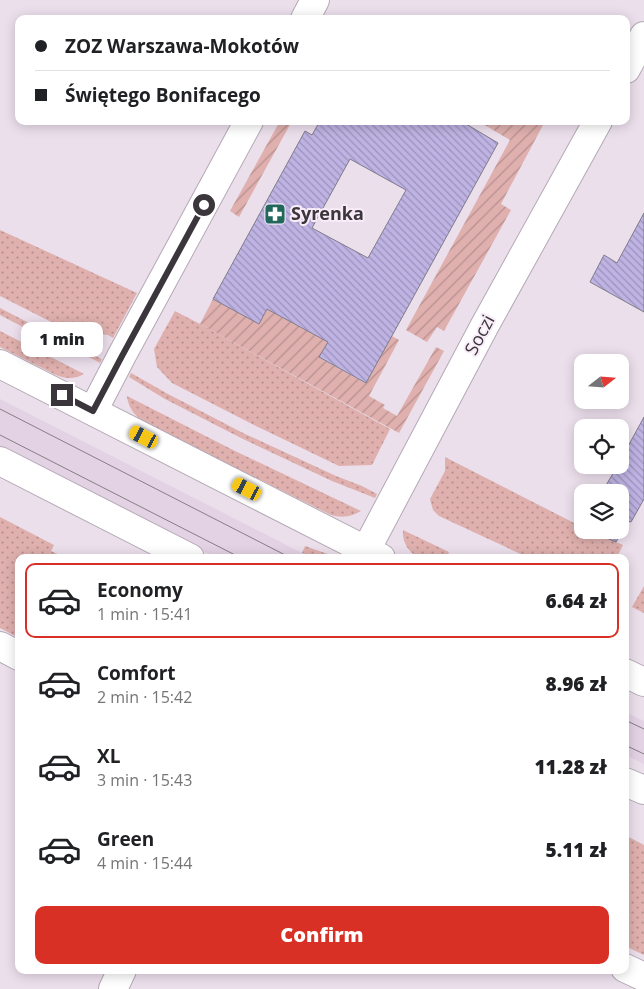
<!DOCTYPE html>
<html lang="en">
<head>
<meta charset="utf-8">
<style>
  body { margin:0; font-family:"Open Sans",sans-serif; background:#f6f6f6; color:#202124; height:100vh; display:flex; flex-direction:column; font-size:19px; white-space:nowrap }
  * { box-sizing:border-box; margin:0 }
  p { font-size:16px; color:#757577 }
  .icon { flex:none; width:28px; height:28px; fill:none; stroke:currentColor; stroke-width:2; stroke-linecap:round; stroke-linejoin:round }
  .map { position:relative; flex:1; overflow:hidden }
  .sheet { position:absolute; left:15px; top:554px; width:614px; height:420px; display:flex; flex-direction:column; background:#fff; border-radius:10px; box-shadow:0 2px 12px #0003 }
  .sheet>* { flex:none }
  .banner { position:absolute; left:15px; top:15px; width:615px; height:110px; border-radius:10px; box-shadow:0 2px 12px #0003; display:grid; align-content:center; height:110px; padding:0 20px; background:#fff }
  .needle { width:32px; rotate:73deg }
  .buttons { position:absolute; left:574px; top:354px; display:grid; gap:10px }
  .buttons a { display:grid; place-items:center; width:55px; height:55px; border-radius:10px; background:#fff; box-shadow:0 2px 12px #0003; font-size:25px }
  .end { position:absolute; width:22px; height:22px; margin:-11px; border:6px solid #3b363b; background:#fff; box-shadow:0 0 0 2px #fff }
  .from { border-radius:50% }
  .bubble { position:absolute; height:35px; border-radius:10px; background:#fff; box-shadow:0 2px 12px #0003; font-size:16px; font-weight:800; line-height:35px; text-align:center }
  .car { position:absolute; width:15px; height:30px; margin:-15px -8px; border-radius:6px; box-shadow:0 0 4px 1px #0007; background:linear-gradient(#f5c518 24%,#345 0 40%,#f5c518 0 76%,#345 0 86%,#f5c518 0) }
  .banner b { display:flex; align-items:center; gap:18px; height:48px; font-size:19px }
  .banner b+b { border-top:1px solid #e0e0e0 }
  .banner i { width:12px; height:12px; background:#202124 }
  ul { padding:9px 0 0; list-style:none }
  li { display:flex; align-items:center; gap:15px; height:75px; margin:0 10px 8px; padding:0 10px; border:2px solid transparent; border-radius:10px }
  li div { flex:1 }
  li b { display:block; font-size:19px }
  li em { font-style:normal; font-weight:800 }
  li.selected { border-color:#d93025 }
  li>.icon { width:45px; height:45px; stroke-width:1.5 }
  .primary-button { display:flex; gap:10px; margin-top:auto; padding:10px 20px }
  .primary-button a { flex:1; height:58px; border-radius:10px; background:#d93025; color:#fff; font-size:20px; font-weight:800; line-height:58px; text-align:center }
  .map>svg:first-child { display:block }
  .built { fill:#e3d2e4 }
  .grass { fill:url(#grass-dots) }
  .garden { fill:url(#garden-furrows) }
  .building { fill:url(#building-back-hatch); stroke:#7e7c89; fill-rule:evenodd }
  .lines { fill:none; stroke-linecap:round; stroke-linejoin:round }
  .street-casing { stroke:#b4a9b5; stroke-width:30 }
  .secondary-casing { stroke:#b4a9b5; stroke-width:30 }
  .street { stroke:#fff; stroke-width:28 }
  .secondary { stroke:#fff; stroke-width:28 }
  .tram { stroke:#867e86; stroke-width:1 }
  .route { stroke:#3b363b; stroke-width:6 }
  .labels { text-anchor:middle; stroke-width:4; stroke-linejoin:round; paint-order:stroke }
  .poi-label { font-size:18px; font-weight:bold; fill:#3b363b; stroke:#f8ecf9; text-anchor:start }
  .street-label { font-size:18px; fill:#3b363b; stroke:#f8ecf9 }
</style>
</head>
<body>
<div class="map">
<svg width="644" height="989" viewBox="0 0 644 989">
  <defs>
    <pattern id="grass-dots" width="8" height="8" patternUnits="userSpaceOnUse" patternTransform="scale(1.25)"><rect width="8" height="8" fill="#dfb0ae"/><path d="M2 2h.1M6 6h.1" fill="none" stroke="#b6908f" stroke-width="1.8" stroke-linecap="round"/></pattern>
    <pattern id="garden-furrows" width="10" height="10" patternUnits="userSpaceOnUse" patternTransform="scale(1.25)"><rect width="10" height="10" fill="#dfb0ae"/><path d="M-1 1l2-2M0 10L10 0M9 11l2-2" fill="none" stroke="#b6908f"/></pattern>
    <pattern id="building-back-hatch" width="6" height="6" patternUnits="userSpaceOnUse" patternTransform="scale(1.25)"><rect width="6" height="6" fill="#bfb3e4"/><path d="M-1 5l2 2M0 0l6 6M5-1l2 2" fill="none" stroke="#9c92ba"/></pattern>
  </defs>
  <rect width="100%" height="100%" fill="#ebdfec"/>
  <!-- built -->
  <path class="built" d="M 0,399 L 310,557 L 215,557 L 0,448 Z
    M 625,712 L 644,721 L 644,764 L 625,755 Z"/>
  <!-- grass -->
  <path class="grass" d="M 0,230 L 137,293 L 113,338 L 108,335 L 71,332 L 0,296 Z
    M 0,308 L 66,342 L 102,359 L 100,363 L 91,358 L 63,348 L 0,315 Z
    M 175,311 L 200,324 L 390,429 L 372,465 L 339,466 L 254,425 L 172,383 L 157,367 L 154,349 Z
    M 0,331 L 84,374 C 75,379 66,379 56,375 L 0,347 Z
    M 131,373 L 168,394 L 243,433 L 336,476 L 362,486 L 377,494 L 375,498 L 332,481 L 241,438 L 165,399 L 129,377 Z
    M 127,396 L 235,451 L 361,511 C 351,517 343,518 331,515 L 142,421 C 134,414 128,407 127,396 Z
    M 445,457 L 582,527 L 582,530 L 589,530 L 623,545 L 617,557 L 527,557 L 439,516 L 433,510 L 430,499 L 445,471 Z
    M 0,517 L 54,545 L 51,551 L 64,557 L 19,558 L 19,638 L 0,628 Z
    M 403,530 L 449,552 L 447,557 L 417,557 C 408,551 402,542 403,530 Z
    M 305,546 L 336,557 L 310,557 L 302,553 Z
    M 644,586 L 644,613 L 632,607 Z
    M 625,835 L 644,845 L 644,955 L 625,946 Z"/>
  <!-- garden -->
  <path class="garden" d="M 280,121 L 292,121 L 239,217 L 230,211 Z
    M 485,121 L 535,121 L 543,125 L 501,204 L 511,210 L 444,331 L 437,327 L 427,342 L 406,330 L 510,140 L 483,124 Z
    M 213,299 L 259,324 L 267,309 L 328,342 L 320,358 L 365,383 L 392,336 L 399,340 L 369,396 L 385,405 L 383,408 L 397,416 L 436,347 L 444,351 L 399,433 L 200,324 Z"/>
  <!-- building -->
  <path class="building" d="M 320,121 L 461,121 L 498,143 L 366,383 L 319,357 L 328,342 L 267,309 L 259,324 L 213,299 L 305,131 L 312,135 ZM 350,159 L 406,190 L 368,258 L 312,228 Z
    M 644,213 L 644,312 L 590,282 L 604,255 L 617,263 Z
    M 644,417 L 644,499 L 631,522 L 628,521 L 616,542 L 588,530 L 620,530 L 620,492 L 602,492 L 618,465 L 620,465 L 620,461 Z"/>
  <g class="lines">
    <!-- street casing -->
    <g class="street-casing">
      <path id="street" d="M 305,19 L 315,0
        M 626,69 L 644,36
        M 93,411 L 122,355 L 249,121
        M 366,550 L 485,325 L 598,121
        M 0,646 L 19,656
        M 625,968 L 644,977
        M 113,989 L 122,970"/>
    </g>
    <!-- secondary casing -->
    <g class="secondary-casing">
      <path id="secondary" d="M 0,364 L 381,558
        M 0,461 L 190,558
        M 625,673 L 644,682
        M 625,782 L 644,790"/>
    </g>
    <!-- street -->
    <use href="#street" class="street"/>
    <!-- secondary -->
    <use href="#secondary" class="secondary"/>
    <!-- tram -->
    <path class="tram" d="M 0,409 L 291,558
      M 0,435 L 241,558
      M 625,720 L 644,729
      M 625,745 L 644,754"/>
  </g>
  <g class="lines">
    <!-- route -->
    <path class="route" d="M 62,395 L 93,411 L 122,356 L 204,205"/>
  </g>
  <!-- icons -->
  <defs>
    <g id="pharmacy-square" transform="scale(1.125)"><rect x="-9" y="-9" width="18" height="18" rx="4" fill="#21675c" stroke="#f8ecf9"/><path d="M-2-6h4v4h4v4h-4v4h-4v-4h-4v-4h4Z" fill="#fff"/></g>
  </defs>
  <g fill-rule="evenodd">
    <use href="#pharmacy-square" x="275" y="214"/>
  </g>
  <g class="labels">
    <!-- poi labels -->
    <g class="poi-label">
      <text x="291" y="220">Syrenka</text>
    </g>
    <!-- street labels -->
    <g class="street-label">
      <text transform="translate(480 335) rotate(-62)" y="6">Soczi</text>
    </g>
  </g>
</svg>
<div class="buttons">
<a><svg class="needle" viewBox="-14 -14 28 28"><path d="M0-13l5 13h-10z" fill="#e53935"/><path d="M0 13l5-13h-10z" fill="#757577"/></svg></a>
<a><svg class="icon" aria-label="locate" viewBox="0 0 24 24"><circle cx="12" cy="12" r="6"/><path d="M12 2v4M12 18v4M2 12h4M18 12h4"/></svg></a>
<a><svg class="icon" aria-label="layers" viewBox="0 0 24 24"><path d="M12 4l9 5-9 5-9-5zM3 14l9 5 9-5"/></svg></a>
</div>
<i class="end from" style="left:204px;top:205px"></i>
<i class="end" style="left:62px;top:395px"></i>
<div class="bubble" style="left:21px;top:322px;width:82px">1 min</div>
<i class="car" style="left:144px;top:437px;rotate:297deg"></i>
<i class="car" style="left:247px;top:489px;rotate:297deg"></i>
<div class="banner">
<b><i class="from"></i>ZOZ Warszawa-Mokotów</b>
<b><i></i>Świętego Bonifacego</b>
</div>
<section class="sheet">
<ul>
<li class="selected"><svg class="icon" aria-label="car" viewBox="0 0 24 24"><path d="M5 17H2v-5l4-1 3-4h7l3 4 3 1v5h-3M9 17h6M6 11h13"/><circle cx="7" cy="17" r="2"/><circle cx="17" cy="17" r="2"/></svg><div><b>Economy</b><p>1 min · 15:41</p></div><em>6.64 zł</em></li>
<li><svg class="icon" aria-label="car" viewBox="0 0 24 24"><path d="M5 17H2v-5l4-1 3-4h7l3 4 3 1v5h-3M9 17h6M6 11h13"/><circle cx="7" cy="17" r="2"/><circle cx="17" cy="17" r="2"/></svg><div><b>Comfort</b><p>2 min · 15:42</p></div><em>8.96 zł</em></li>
<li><svg class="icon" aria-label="car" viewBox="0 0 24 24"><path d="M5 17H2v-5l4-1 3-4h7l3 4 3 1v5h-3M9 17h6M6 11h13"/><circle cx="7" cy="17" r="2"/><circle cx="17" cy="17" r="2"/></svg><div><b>XL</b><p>3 min · 15:43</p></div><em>11.28 zł</em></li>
<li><svg class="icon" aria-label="car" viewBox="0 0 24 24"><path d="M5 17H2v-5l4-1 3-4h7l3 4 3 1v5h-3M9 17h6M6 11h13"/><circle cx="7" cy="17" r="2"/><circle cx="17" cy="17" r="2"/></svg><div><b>Green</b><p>4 min · 15:44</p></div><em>5.11 zł</em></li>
</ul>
<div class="primary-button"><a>Confirm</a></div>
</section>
</div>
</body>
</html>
